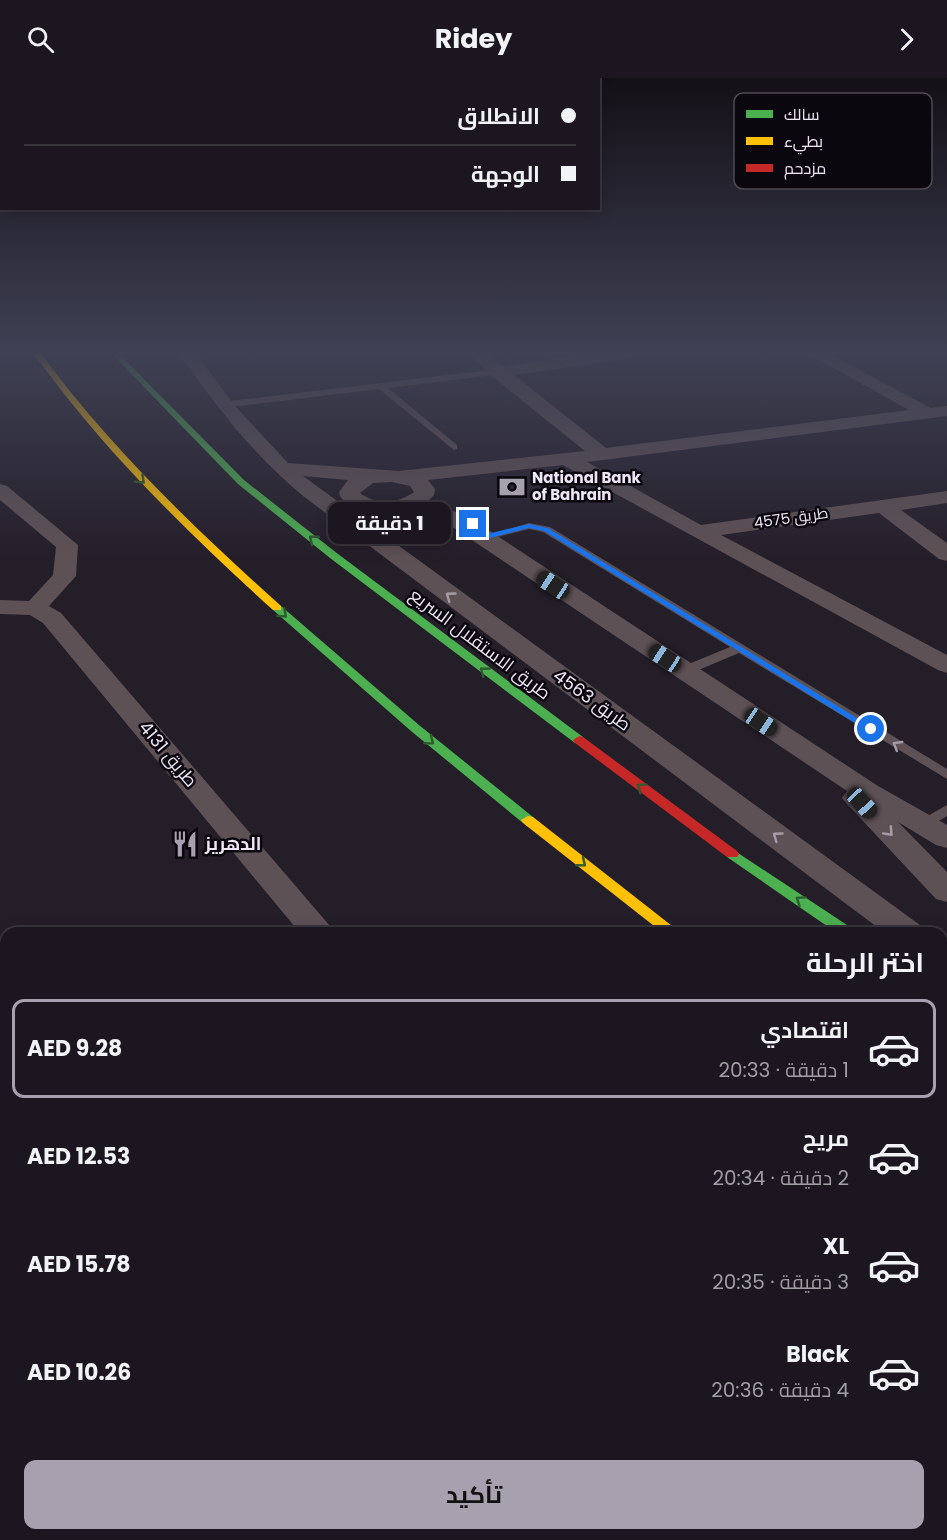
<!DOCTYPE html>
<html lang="ar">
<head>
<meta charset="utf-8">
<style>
  body { margin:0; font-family:Poppins,Cairo,sans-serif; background:#241f28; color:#f1f3f6; direction:rtl; height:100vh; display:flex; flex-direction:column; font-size:22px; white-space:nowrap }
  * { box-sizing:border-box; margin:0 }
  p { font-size:20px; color:#a09fa4 }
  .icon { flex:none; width:33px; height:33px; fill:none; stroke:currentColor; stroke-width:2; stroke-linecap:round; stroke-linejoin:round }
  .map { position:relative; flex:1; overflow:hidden; direction:ltr }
  .panel { position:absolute; left:0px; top:849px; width:948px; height:614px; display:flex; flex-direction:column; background:#1b161f; border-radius:18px 18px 0 0; box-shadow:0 3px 15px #0003,0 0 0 2px #39353d; direction:rtl }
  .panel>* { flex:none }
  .banner { position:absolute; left:0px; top:0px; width:600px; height:132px; box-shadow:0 3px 15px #0003,0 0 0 2px #39353d; direction:rtl; display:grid; align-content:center; height:132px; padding:0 24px; background:#1b161f }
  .end { position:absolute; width:27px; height:27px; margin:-14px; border:8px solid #1a73e8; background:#fff; box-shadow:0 0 0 3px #fff }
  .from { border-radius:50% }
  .bubble { position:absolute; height:42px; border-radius:12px; background:#1b161f; box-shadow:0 3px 15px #0003,0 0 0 2px #39353d; font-size:20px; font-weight:700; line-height:42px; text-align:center; direction:rtl }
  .car { position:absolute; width:18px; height:36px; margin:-18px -9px; border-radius:8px; box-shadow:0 0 4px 2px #0007; background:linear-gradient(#222 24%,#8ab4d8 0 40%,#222 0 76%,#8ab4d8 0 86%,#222 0) }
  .banner b { display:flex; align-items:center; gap:21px; height:57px; font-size:22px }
  .banner b+b { border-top:2px solid #39353d }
  .banner i { width:15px; height:15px; background:#f1f3f6 }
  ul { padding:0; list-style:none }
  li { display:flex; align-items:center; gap:18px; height:99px; margin:0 12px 9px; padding:0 12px; border:3px solid transparent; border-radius:12px }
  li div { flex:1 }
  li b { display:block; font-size:22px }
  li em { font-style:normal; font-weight:700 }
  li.current { border-color:#a7a0ae }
  li>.icon { width:54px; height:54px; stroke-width:1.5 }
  h2 { padding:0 24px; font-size:27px; line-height:72px }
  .primary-button { display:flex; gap:12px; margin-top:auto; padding:12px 24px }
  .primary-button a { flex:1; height:69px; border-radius:12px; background:#a7a0ae; color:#111; font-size:24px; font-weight:700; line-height:69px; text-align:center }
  header { display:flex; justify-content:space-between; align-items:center; height:78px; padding:0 24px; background:#1b161f; font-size:27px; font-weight:700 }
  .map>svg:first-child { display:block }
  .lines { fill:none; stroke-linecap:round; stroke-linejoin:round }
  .lane { fill:#5e5155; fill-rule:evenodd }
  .street { fill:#5e5155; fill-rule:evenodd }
  .fast { fill:#4caf50; fill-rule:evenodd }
  .slow { fill:#ffc107; fill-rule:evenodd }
  .jam { fill:#c62828; fill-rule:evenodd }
  .oneway { stroke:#2c5b30 }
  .oneway2 { stroke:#a69ca5 }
  .route { fill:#1a73e8 }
  .labels { text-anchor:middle; stroke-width:5; stroke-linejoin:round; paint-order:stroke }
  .far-poi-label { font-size:15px; font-weight:bold; fill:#eee6f5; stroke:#0b070f; text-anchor:start }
  .far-street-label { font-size:15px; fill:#eee6f5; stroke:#0b070f }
  .street-label { font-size:18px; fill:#eee6f5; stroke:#0b070f }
  .poi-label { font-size:18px; font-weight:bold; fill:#eee6f5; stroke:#0b070f; text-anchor:start }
  .key { fill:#0b070f; stroke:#4f4a54; stroke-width:1.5 }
  .key-label { font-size:16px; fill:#eee6f5 }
</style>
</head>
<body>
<header><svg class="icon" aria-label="forward" viewBox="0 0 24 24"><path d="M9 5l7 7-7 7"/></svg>Ridey<svg class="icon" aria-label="search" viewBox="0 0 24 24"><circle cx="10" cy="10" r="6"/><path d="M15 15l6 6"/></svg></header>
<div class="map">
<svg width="947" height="1462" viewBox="0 0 947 1462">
  <rect width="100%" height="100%" fill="#241e29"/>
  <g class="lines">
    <!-- lane -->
    <path class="lane" d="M 498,291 L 501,292 L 501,296 L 388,310 L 457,367 L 457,371 L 454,372 L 379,311 L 222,330 L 218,327 L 222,324 Z
      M 529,445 L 550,449 L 947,691 L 947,701 L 739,575 L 689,596 L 679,596 L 678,593 L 679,590 L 730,569 L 543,454 L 529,451 L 486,462 L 481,459 Z
      M 947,727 L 947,738 L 927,750 L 917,750 L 914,747 L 917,744 Z
      M 6,1238 L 6,1260 L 0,1262 L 0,1240 Z"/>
    <!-- street -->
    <path class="street" d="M 180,276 L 196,276 L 236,329 L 288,385 L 399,393 L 585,373 L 492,298 L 470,276 L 489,276 L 503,288 L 587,276 L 632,276 L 624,281 L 514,297 L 606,370 L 909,332 L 808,276 L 829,276 L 931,330 L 947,328 L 947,338 L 587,384 L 701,447 L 947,413 L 947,425 L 901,432 L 947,465 L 947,483 L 939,481 L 879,435 L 721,457 L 947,577 L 947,595 L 938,592 L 563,387 L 428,402 L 435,411 L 434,417 L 426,425 L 446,430 L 470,440 L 878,708 L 947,747 L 947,770 L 936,767 L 898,744 L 947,794 L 947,824 L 936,821 L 847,726 L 842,720 L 847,713 L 454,450 C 438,442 423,436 405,435 C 383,432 355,441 340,418 L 339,414 L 348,402 L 303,398 L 920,847 L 925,855 L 885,855 L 303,418 C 254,377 216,329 180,276 ZM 392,404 L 410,408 L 414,414 C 398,426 376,427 360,415 L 373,405 Z
      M 0,406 L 7,408 L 78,467 L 76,498 L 49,528 L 61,535 L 336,855 L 300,855 L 43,545 L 30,537 L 0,536 L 0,522 L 29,523 L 53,497 L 56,469 L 0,422 Z
      M 942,879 L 947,880 L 947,911 L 942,909 Z
      M 747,1456 L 801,1456 L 803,1462 L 750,1462 Z"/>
    <!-- fast -->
    <path class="fast" d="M 112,276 L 119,276 L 244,402 L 338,476 L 583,659 L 585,662 L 583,665 L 575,665 L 330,480 L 238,406 Z
      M 277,527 L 281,528 L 419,647 L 533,739 L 535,742 L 533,745 L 523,745 L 411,653 L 273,532 L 273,528 Z
      M 732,771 L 853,851 L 856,855 L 837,855 L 727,779 L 725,776 Z
      M 942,1055 L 947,1056 L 947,1073 L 942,1072 Z"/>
    <!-- slow -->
    <path class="slow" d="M 34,276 L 41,276 C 111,370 194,450 281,528 L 281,532 L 273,532 C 186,453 103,372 34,276 Z
      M 528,738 L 533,739 L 681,855 L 663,855 L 523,745 L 521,742 Z"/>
    <!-- jam -->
    <path class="jam" d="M 579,658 L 583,659 L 737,773 L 739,776 L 737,779 L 727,779 L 575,665 L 573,662 Z
      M 942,913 L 947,915 L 947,928 L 942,926 Z"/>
  </g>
  <!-- one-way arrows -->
  <defs><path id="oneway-chevron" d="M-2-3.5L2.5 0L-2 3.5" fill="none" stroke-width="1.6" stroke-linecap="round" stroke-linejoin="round" transform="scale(1.5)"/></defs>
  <g class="oneway">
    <use href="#oneway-chevron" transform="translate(141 402) rotate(44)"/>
    <use href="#oneway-chevron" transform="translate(313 461) rotate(-141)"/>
    <use href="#oneway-chevron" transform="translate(283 536) rotate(42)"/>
    <use href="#oneway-chevron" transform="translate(484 593) rotate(-143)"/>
    <use href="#oneway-chevron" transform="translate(430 663) rotate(39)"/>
    <use href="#oneway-chevron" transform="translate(641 709) rotate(-143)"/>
    <use href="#oneway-chevron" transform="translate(582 785) rotate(39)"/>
    <use href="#oneway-chevron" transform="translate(800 822) rotate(-146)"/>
  </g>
  <g class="oneway2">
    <use href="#oneway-chevron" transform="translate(450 518) rotate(-144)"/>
    <use href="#oneway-chevron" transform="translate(897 667) rotate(-149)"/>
    <use href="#oneway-chevron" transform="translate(889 754) rotate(47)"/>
    <use href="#oneway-chevron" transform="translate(777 758) rotate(-144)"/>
  </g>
  <!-- sky -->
  <linearGradient id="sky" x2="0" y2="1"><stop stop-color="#141017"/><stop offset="0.57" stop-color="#3f4154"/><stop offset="1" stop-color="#3f4154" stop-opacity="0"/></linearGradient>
  <rect width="947" height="481" fill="url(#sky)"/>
  <!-- route -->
  <path class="route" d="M 473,444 L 487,456 L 529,446 L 548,450 L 875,651 L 868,653 L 544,453 L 529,450 L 486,461 L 470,448 Z"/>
  <!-- icons -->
  <defs>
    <g id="bank-bare" transform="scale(2.07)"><path d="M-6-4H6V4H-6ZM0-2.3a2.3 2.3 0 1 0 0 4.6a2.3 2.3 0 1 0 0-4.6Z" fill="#a7a0ae" stroke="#0b070f" stroke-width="2.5" paint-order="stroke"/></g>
    <g id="restaurant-bare" transform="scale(2.07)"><path d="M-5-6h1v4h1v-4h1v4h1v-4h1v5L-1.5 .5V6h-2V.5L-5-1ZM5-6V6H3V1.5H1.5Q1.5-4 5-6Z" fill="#a7a0ae" stroke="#0b070f" stroke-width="2.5" paint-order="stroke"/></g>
  </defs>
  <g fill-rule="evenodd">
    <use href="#bank-bare" x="512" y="409"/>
    <use href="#restaurant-bare" x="185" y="766"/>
  </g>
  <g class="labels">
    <!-- far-poi labels -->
    <g class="far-poi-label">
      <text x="532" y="405">National Bank<tspan x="532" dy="17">of Bahrain</tspan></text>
    </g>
    <!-- far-street labels -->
    <g class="far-street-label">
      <text transform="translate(791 440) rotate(-8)" y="5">طريق 4575</text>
    </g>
    <!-- street labels -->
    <g class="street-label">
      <text transform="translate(480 566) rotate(37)" y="6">طريق الاستقلال السريع</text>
      <text transform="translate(592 622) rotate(36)" y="6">طريق 4563</text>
      <text transform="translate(168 676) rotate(50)" y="6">طريق 4131</text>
    </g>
    <!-- poi labels -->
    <g class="poi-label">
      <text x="205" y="772">الدهريز</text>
    </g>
  </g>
  <!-- legend -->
  <rect x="734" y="15" width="198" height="96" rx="9" class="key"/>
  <rect x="746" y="32" width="27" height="8" fill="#4caf50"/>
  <rect x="746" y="59" width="27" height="8" fill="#ffc107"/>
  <rect x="746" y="86" width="27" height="8" fill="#c62828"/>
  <g class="key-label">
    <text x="784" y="42">سالك</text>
    <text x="784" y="69">بطيء</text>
    <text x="784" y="96">مزدحم</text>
  </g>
</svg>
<i class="end from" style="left:871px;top:651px"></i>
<i class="end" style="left:473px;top:446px"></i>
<div class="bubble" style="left:328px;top:424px;width:123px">1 دقيقة</div>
<i class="car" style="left:553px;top:507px;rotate:303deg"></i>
<i class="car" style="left:665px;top:580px;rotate:303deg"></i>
<i class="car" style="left:761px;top:644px;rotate:124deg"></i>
<i class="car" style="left:862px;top:725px;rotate:137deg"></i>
<div class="banner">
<b><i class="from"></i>الانطلاق</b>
<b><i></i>الوجهة</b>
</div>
<section class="panel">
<h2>اختر الرحلة</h2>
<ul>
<li class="current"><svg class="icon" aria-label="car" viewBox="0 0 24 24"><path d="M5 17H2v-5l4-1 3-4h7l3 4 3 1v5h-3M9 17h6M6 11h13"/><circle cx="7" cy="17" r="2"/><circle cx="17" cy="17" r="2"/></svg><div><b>اقتصادي</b><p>1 دقيقة · 20:33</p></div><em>AED 9.28</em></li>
<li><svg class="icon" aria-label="car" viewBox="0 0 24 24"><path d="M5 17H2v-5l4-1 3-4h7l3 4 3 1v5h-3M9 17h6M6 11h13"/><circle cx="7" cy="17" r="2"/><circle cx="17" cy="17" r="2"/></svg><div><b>مريح</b><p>2 دقيقة · 20:34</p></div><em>AED 12.53</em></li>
<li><svg class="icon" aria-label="car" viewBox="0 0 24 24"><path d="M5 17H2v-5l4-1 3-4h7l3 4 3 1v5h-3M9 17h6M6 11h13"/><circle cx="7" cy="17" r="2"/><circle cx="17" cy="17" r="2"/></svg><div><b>XL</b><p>3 دقيقة · 20:35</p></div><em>AED 15.78</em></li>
<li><svg class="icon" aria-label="car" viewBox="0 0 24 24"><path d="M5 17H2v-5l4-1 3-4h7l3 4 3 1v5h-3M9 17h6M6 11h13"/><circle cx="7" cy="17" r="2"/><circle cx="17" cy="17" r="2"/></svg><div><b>Black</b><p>4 دقيقة · 20:36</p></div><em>AED 10.26</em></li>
</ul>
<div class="primary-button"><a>تأكيد</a></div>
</section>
</div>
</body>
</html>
